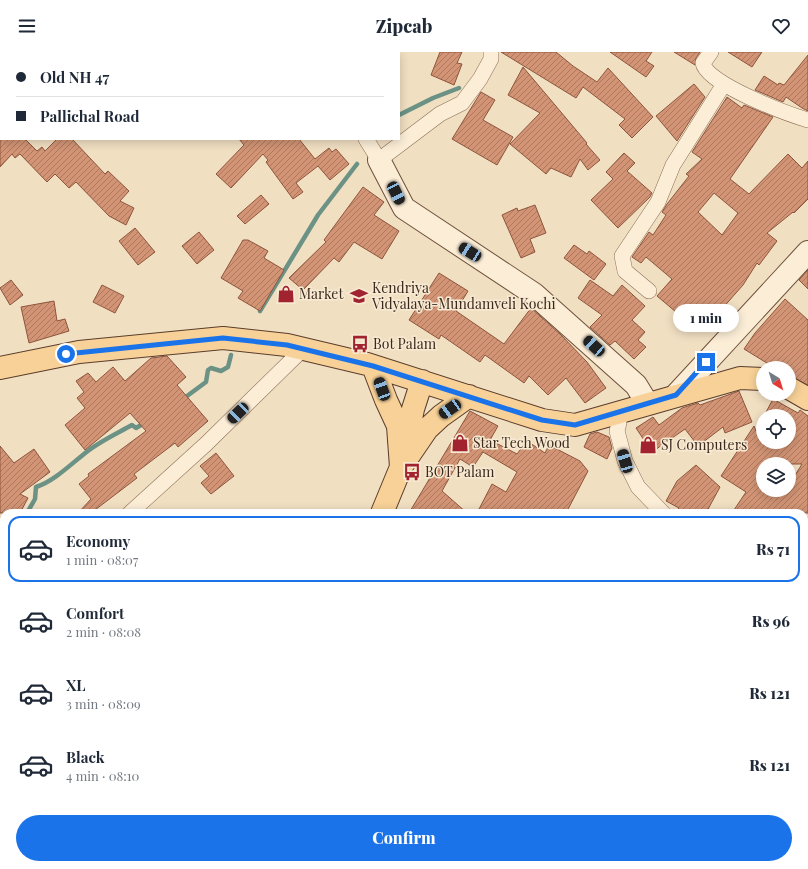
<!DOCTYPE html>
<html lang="en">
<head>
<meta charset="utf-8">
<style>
  body { margin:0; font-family:"Playfair Display",serif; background:#f2f2f3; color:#1f2937; height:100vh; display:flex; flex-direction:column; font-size:15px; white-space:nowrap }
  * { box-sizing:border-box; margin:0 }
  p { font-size:13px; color:#747a83 }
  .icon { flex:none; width:22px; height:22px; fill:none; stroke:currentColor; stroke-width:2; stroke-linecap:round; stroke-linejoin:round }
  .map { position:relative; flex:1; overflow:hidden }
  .panel { position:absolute; left:0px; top:457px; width:808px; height:360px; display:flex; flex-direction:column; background:#fff; border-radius:12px 12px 0 0; box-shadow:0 2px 10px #0003 }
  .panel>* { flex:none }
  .top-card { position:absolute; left:0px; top:0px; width:400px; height:88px; box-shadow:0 2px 10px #0003; display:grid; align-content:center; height:88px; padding:0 16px; background:#fff }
  .needle { width:26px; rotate:142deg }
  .buttons { position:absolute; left:756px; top:309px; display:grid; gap:8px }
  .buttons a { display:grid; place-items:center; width:40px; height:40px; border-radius:50%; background:#fff; box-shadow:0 2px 10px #0003; font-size:20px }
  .end { position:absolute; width:18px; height:18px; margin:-9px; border:5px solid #1a73e8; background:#fff; box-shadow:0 0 0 2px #fff }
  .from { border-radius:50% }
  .bubble { position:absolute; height:28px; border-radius:14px; background:#fff; box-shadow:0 2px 10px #0003; font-size:13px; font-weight:800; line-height:28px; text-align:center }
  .car { position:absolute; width:12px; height:24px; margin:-12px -6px; border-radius:5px; box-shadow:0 0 3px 1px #0007; background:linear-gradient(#222 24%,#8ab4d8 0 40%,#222 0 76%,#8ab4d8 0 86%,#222 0) }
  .top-card b { display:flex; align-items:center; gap:14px; height:38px; font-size:15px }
  .top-card b+b { border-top:1px solid #e0e1e3 }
  .top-card i { width:10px; height:10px; background:#1f2937 }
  ul { padding:7px 0 0; list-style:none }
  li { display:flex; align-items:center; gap:12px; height:66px; margin:0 8px 6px; padding:0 8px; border:2px solid transparent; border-radius:12px }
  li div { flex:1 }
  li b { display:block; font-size:15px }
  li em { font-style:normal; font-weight:800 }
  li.on { border-color:#1a73e8 }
  li>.icon { width:36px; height:36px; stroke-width:1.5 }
  .primary-button { display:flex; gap:8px; margin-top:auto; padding:8px 16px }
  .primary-button a { flex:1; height:46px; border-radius:24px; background:#1a73e8; color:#fff; font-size:16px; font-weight:800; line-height:46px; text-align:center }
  header { display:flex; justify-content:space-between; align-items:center; height:52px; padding:0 16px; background:#fff; font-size:18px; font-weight:800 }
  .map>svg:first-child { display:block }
  .water { fill:url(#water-waves); stroke:#6b9285 }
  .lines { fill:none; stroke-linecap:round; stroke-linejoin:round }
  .stream { stroke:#6b9285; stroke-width:4.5 }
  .building { fill:url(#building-hatch); stroke:#8d553c; fill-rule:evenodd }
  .street-casing { stroke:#8d6f58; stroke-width:16 }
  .secondary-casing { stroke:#6e503b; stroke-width:24 }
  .primary-casing { stroke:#5a3d2c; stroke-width:24 }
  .street { stroke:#fbedd6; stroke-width:15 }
  .secondary { stroke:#fbedd6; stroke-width:22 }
  .primary { stroke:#f7d197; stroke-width:22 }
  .route { stroke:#1a73e8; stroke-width:5 }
  .labels { text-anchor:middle; stroke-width:3; stroke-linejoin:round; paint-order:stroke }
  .poi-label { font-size:14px; fill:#3b291d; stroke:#f8ead2; text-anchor:start }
</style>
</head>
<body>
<header><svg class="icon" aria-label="menu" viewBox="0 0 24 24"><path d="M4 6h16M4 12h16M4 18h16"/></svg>Zipcab<svg class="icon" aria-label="heart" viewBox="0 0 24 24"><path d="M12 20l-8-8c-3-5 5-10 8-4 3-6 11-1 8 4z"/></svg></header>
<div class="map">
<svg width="808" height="817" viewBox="0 0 808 817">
  <defs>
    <pattern id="water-waves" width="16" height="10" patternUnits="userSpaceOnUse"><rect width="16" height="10" fill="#a5c3b8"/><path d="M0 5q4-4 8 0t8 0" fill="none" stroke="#889e95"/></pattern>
    <pattern id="building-hatch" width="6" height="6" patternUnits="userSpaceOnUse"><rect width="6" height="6" fill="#d29475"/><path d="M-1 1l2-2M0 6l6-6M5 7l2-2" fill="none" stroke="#ac795f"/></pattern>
  </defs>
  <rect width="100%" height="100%" fill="#f1dfc2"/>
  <!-- water -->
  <path class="water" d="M 804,637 L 808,640 L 808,817 L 0,817 L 0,641 L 4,641 L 4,813 L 804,813 Z"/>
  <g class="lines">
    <!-- stream -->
    <path class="stream" d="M 399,63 L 433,46 L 459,36
      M 260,259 L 318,163 L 357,112
      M 183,347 L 206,330 L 208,318 L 211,316 L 221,319 L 228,315 L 231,303
      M 27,461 L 35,447 L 36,435 C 54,429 70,413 84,402 C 98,390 116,382 132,373 L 136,376 L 146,370
      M 0,528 L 4,516"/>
  </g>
  <!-- building -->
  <path class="building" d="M 440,0 L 462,0 L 457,11 L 462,12 L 454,33 L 431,23 Z
    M 501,0 L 556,0 L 573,14 L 597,30 L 608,16 L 653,65 L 632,86 L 619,73 L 625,67 L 583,35 L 576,46 Z
    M 610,0 L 652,0 L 646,9 L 654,14 L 646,25 Z
    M 674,0 L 700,0 L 696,6 L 695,13 Z
    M 728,0 L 762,0 L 752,15 Z
    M 808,3 L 808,59 L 802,56 L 786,45 L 783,50 L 755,38 L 764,24 L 778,33 L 779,31 L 784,33 Z
    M 523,15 L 587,91 L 586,92 L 600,108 L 588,118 L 580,107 L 571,125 L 551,116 L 546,122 L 510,92 L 540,61 L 508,43 Z
    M 694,32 L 705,45 L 677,89 L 656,64 Z
    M 481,40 L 495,48 L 483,68 L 513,85 L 497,113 L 452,87 Z
    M 727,45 L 742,56 L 744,53 L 773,65 L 730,127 L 749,142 L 788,102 L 802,116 L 808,109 L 808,147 L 794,161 L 793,160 L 767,181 L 777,189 L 759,213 L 757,211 L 743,233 L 706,275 L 701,271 L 696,277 L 657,244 L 672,227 L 646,205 L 641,211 L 632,205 L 649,180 L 653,183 L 666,163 L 662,160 L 667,152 L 689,124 L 686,122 L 702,107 L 692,100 ZM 714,141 L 738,161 L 722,183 L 698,160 Z
    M 0,87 L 25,87 L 37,99 L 42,95 L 45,99 L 57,87 L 72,87 L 105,122 L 108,119 L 129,139 L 120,149 L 134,156 L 126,173 L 109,164 L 76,130 L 69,136 L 55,122 L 47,130 L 20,102 L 15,106 L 12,102 L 0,115 Z
    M 239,87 L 299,87 L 315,107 L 329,96 L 332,100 L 336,97 L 349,112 L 330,128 L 318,114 L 296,131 L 303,140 L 293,147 L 266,110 L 268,108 L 263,102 L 231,136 L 216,122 L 244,93 Z
    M 624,101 L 635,111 L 627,119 L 652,141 L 650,145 L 618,176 L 591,148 L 613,127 L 606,120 Z
    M 363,135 L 384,150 L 374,163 L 399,179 L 382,207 L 354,190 L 339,210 L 334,206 L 303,238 L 289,226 L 326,190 L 324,188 Z
    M 261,143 L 269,152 L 245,172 L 237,164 Z
    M 535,153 L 546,181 L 530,187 L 535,200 L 521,206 L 502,163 L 517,156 L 518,159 Z
    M 135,176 L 155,200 L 138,213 L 119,189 Z
    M 199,180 L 214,198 L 197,212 L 182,194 Z
    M 243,188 L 248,188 L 268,199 L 264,206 L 284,218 L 260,259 L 238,246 L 243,239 L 221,226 Z
    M 574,193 L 587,202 L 589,199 L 606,212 L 594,228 L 564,206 Z
    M 808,218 L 808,237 L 799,228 Z
    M 439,221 L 468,239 L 456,259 L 504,292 L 531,256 L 560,282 L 587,310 L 606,336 L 585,351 L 566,326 L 548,343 L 529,324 L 524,331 L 485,303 L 480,310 L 441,283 L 439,287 L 409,268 Z
    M 11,228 L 23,243 L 10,253 L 0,236 Z
    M 590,228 L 613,244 L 622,233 L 645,254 L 632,268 L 645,280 L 638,288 L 646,295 L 634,307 L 615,289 L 610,293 L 590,275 L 602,263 L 578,246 Z
    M 102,233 L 124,244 L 115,261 L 93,250 Z
    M 785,247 L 808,268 L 808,333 L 789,324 L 789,316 L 775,316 L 744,297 L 755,281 Z
    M 54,249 L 57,269 L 65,267 L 69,279 L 29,291 L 21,255 Z
    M 167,304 L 186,325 L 177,333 L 208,369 L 178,395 L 175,391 L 134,422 L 137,426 L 91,461 L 78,461 L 91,447 L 79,432 L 89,424 L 88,422 L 146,379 L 130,361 L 85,398 L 65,373 L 85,356 L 77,346 L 84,340 L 76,329 L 88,321 L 96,330 L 113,315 L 125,329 L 151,306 Z
    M 739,339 L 752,370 L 725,381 L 723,375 L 698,394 L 685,377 L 652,400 L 636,376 L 653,365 L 659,373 L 682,356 L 698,351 L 700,353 Z
    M 773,347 L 798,361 L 800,358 L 808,364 L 808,461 L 732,461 L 746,440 L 721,424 L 754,374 L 756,379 L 763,366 L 763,390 L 789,390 L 789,364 L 764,364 ZM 763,412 L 802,412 L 789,433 L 789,438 L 763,438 Z
    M 470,359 L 498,374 L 490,388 L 517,402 L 527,389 L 545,401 L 549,393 L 580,409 L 588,419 L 566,461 L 477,461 L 492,432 L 506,440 L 517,420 L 483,400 L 473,415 L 460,407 L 442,439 L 467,461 L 409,461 Z
    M 597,380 L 609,385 L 612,396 L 607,407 L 584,395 L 590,382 Z
    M 0,394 L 14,411 L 34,397 L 50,420 L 20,442 L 28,446 L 20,461 L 0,461 Z
    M 216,401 L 234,424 L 211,442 L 201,431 L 209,424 L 200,414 Z
    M 696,413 L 720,435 L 706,461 L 676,461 L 679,456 L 666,449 L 677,429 Z"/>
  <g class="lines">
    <!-- street casing -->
    <g class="street-casing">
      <path id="street" d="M 316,0 L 316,1
        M 711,0 L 703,11 C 706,32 788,62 808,68
        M 366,87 L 379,108 L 440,62 L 462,51 L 480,27 L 491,7 L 491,0
        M 649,239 L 625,219 L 622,204 L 658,150 L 673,113 L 724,32
        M 618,360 L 619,371 L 617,379 L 625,409 L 638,435 L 663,461
        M 130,461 L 206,392 L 302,298
        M 0,497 L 4,498"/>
    </g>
    <!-- secondary casing -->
    <g class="secondary-casing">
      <path id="secondary" d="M 379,108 L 404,156 L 534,242 L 636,333 L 647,351
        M 676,343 L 808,200"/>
    </g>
    <!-- primary casing -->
    <g class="primary-casing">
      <path id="primary" d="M 373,314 L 386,348 L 398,374 L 401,415 L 382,461
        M 0,316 L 79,300 L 223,286 L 287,293 L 367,312 L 542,368 L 575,373 L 740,326 L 763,327
        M 789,336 L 808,347
        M 405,396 L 413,357 L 422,329
        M 401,415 L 427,377 L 441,364 L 469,344
        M 318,817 L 318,813"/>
    </g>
    <!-- street -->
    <use href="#street" class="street"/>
    <!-- secondary -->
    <use href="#secondary" class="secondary"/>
    <!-- primary -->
    <use href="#primary" class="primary"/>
  </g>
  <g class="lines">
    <!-- route -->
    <path class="route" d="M 66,302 L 223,286 L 287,293 L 373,314 L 542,368 L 575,373 L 676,343 L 706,310"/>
  </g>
  <!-- icons -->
  <defs>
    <g id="shop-bare" transform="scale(1.38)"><path d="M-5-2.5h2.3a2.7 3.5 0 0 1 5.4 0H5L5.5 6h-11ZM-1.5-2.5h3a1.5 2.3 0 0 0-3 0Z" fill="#a0232f" stroke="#f8ead2" stroke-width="2.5" paint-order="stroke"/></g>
    <g id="school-bare" transform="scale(1.38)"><path d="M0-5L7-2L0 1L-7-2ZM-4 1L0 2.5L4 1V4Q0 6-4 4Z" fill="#a0232f" stroke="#f8ead2" stroke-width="2.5" paint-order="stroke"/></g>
    <g id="bus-bare" transform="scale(1.38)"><path d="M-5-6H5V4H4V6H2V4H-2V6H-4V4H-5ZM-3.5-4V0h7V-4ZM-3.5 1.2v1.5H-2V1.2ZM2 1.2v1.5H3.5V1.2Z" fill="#a0232f" stroke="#f8ead2" stroke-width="2.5" paint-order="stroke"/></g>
  </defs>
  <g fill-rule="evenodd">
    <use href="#shop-bare" x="286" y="242"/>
    <use href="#school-bare" x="359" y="244"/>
    <use href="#bus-bare" x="360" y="292"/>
    <use href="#shop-bare" x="460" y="391"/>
    <use href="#shop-bare" x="648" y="393"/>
    <use href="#bus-bare" x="412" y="420"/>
  </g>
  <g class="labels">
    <!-- poi labels -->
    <g class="poi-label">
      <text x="372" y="241">Kendriya<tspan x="372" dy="16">Vidyalaya-Mundamveli Kochi</tspan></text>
      <text x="299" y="247">Market</text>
      <text x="373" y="297">Bot Palam</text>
      <text x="473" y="396">Star Tech Wood</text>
      <text x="661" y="398">SJ Computers</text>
      <text x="425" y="425">BOT Palam</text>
    </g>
  </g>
</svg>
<div class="buttons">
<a><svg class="needle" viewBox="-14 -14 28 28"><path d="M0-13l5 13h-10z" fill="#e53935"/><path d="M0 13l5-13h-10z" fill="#747a83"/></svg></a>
<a><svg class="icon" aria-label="locate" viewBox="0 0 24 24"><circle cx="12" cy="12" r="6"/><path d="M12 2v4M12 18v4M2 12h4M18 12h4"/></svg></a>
<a><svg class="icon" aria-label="layers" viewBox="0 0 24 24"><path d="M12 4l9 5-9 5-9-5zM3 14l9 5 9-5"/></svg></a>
</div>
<i class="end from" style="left:66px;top:302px"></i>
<i class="end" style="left:706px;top:310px"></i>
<div class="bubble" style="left:673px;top:252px;width:66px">1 min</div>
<i class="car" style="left:396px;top:141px;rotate:154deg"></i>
<i class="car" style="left:470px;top:200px;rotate:302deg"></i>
<i class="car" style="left:594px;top:294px;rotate:312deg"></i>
<i class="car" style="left:382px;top:337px;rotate:340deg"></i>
<i class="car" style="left:450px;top:357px;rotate:235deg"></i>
<i class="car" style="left:238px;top:361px;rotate:226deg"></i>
<i class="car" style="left:625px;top:409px;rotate:344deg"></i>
<div class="top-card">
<b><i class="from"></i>Old NH 47</b>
<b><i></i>Pallichal Road</b>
</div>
<section class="panel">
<ul>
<li class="on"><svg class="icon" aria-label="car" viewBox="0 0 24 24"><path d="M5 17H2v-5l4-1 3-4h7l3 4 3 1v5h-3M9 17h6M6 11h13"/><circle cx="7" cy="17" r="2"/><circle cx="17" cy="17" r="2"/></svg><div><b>Economy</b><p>1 min · 08:07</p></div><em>Rs 71</em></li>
<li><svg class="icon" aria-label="car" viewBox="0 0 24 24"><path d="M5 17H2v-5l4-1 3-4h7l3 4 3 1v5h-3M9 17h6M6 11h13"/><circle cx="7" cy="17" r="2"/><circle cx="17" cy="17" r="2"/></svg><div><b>Comfort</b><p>2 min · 08:08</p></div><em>Rs 96</em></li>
<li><svg class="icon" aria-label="car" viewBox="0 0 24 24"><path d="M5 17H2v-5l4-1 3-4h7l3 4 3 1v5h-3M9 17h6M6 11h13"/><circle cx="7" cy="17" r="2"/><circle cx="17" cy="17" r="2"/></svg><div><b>XL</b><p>3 min · 08:09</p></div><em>Rs 121</em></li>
<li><svg class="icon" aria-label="car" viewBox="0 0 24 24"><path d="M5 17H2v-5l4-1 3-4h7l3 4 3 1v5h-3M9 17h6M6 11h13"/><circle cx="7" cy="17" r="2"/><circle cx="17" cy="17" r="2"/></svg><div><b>Black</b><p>4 min · 08:10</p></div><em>Rs 121</em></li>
</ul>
<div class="primary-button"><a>Confirm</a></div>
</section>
</div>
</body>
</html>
